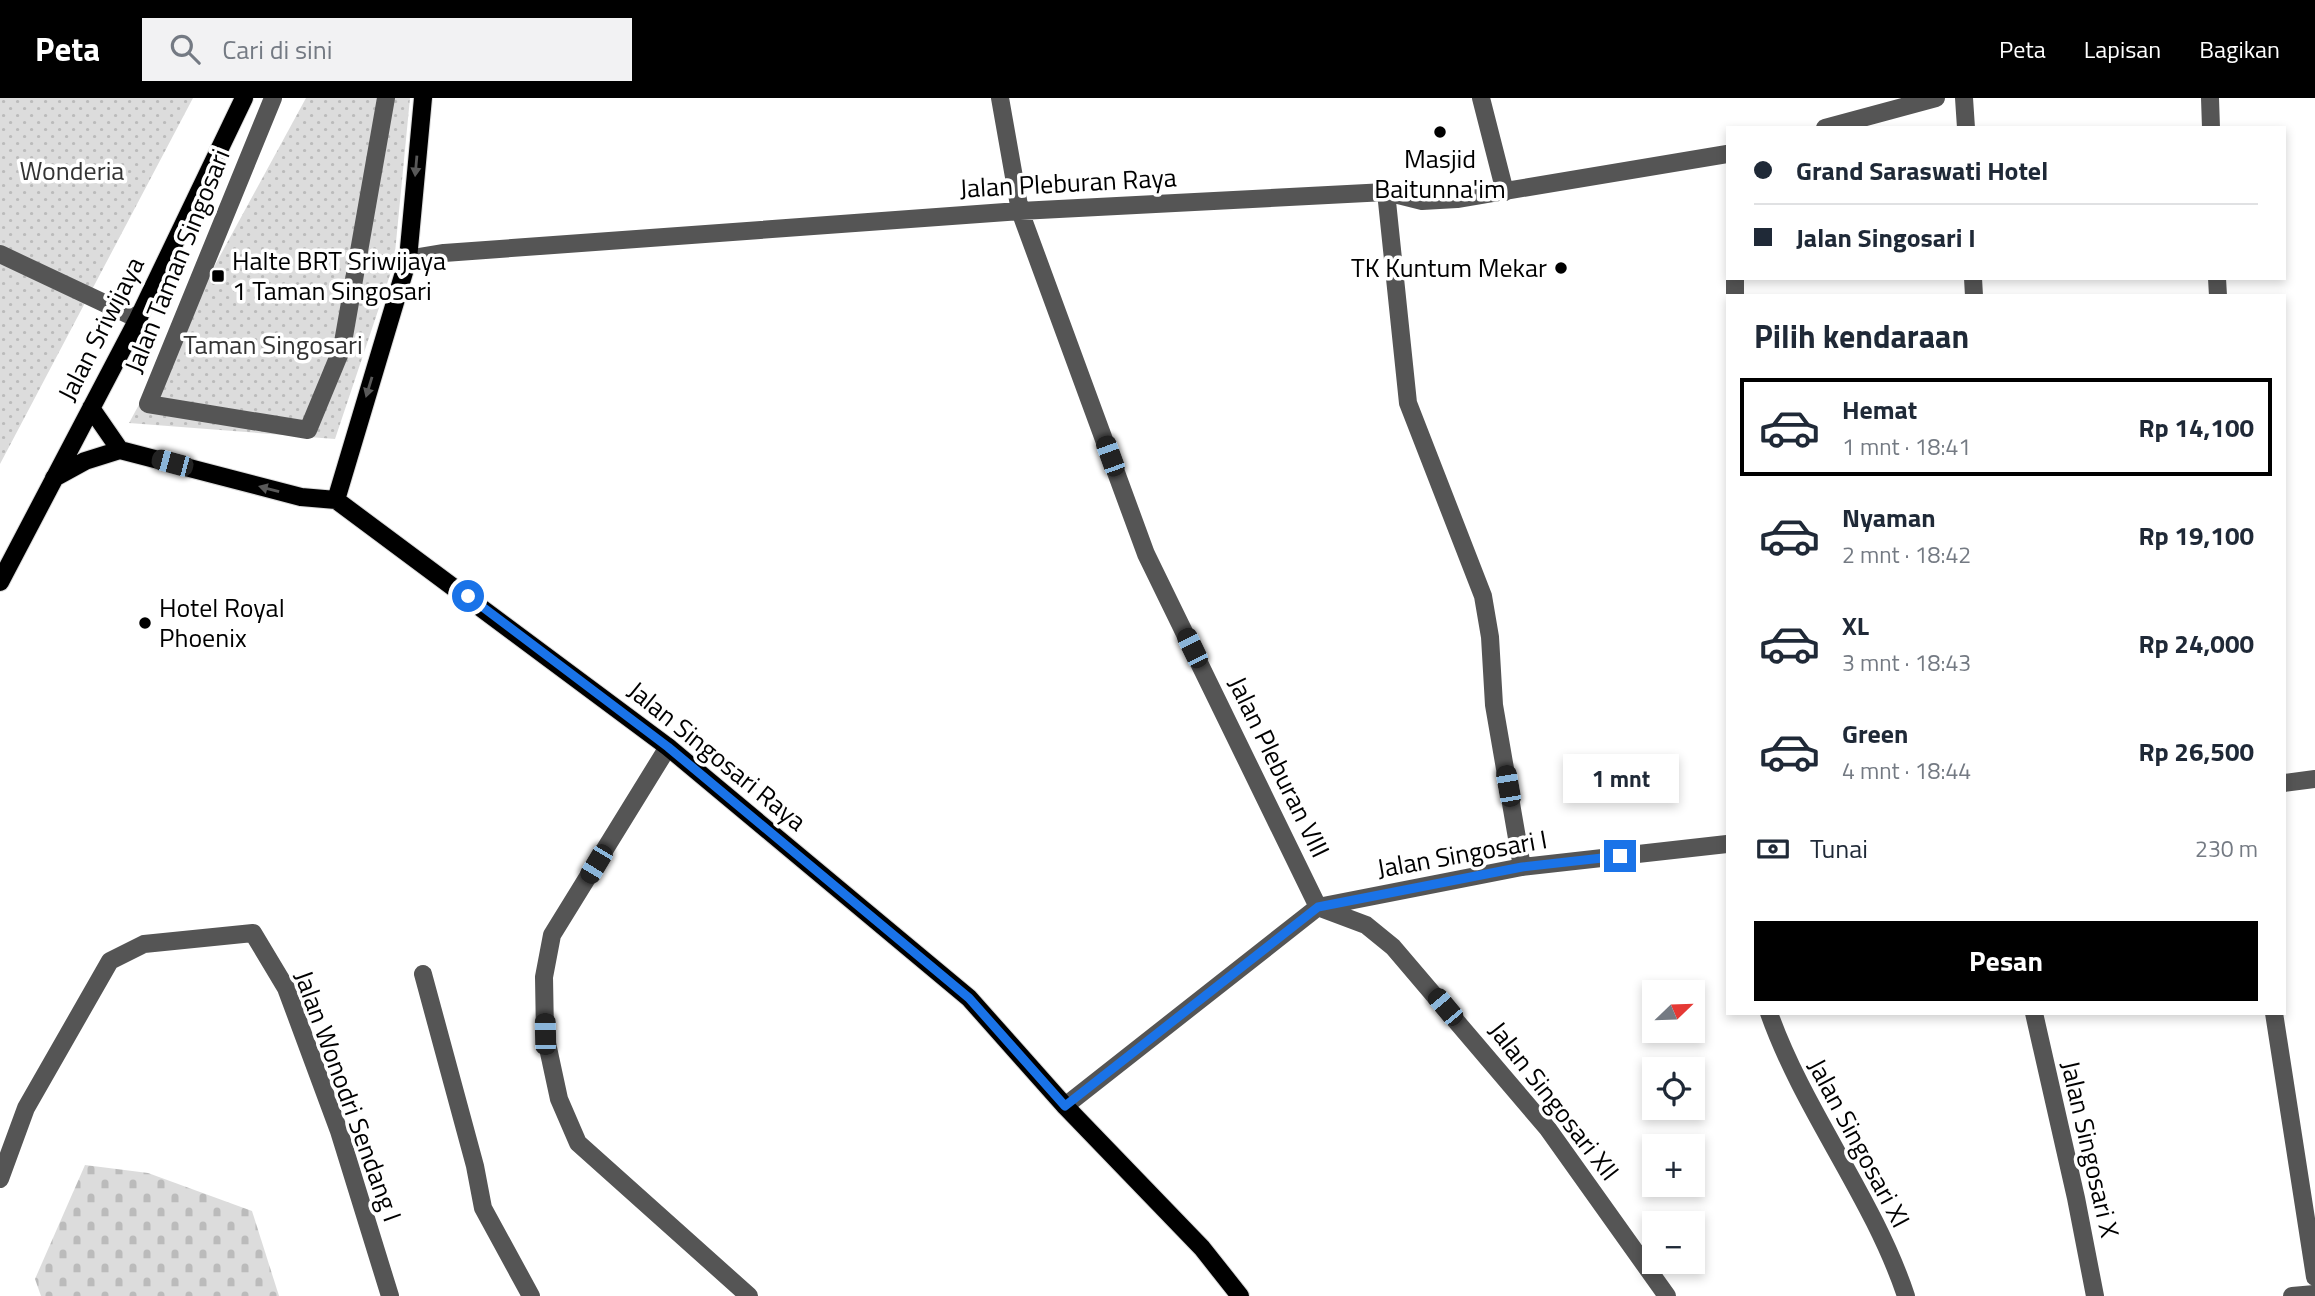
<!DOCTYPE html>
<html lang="id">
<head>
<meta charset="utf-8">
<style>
  body { margin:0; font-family:"Titillium Web",sans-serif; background:#f2f2f3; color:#1f2937; height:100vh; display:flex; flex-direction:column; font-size:26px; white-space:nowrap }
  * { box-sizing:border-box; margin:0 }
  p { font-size:23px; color:#747a83 }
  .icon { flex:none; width:38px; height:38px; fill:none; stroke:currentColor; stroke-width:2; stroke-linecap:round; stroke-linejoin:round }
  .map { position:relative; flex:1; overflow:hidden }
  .details { position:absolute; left:1726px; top:196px; width:560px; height:721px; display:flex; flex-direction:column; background:#fff; border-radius:0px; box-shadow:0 4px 10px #0003 }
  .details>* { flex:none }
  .banner { position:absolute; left:1726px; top:28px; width:560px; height:154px; border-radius:0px; box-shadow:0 4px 10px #0003; display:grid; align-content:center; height:154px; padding:0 28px; background:#fff }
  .needle { width:46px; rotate:67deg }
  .tools { position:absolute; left:1642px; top:882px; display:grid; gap:14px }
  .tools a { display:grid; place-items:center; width:63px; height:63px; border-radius:0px; background:#fff; box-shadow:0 4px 10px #0003; font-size:35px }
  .end { position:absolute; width:32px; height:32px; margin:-16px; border:9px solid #1a73e8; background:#fff; box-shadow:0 0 0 4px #fff }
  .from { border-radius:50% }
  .bubble { position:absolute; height:49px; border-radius:0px; background:#fff; box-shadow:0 4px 10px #0003; font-size:23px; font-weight:700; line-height:49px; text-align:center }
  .car { position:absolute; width:21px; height:42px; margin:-21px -10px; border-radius:9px; box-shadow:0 0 5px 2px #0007; background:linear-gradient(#222 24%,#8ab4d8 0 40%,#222 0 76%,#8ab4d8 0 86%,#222 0) }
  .banner b { display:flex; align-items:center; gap:24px; height:66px; font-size:26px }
  .banner b+b { border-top:2px solid #e0e1e3 }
  .banner i { width:18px; height:18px; background:#1f2937 }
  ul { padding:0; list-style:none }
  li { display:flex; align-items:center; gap:21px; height:98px; margin:0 14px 10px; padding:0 14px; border:4px solid transparent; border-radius:0px }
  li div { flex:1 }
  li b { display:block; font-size:26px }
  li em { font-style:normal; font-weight:700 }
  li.active { border-color:#000 }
  li>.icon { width:63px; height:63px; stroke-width:1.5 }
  h2 { padding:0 28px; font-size:32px; line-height:84px }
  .pay { display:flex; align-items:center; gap:18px; height:77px; padding:0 28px; font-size:26px }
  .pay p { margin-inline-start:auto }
  .button { display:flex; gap:14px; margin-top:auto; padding:14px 28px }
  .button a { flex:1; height:80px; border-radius:0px; background:#000; color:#fff; font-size:28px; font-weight:700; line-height:80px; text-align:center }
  header { display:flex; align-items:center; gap:42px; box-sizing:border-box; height:98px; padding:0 35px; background:#000; color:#fff }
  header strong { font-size:33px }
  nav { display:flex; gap:38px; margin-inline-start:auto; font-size:24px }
  .search { width:490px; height:63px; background:#f2f2f3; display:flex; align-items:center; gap:18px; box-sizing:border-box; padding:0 24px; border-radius:0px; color:#747a83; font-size:26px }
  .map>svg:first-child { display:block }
  .grass { fill:url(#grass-dots) }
  .cemetery { fill:url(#cemetery-stones) }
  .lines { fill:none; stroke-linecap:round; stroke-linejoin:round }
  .major-casing { stroke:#dbdbdb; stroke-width:20 }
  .minor { stroke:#555; stroke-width:18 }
  .major { stroke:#000; stroke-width:18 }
  .oneway { fill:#595959 }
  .route { stroke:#1a73e8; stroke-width:9 }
  .poi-dot { fill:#000; stroke:#fff; stroke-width:2.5 }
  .labels { text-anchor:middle; stroke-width:7; stroke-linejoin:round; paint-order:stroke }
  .poi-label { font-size:26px; fill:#000; stroke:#fff; text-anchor:start }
  .park-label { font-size:26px; fill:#333; stroke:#fff }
  .street-label { font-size:26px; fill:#000; stroke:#fff }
</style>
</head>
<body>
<header>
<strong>Peta</strong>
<div class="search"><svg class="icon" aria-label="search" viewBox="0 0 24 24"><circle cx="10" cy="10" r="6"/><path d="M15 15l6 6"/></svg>Cari di sini</div>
<nav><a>Peta</a><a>Lapisan</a><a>Bagikan</a></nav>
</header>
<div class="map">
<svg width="2315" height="1198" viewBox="0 0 2315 1198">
  <defs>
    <pattern id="grass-dots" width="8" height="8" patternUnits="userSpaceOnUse" patternTransform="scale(1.75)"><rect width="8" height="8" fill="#dcdcdc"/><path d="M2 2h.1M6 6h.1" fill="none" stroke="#bbb" stroke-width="1.8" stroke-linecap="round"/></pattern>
    <pattern id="cemetery-stones" width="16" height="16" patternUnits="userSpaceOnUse" patternTransform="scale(1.75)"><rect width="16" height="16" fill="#dcdcdc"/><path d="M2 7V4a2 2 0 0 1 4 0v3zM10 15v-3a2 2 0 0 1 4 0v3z" fill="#bbb"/></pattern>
  </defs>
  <rect width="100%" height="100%" fill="#fff"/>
  <!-- grass -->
  <path class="grass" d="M 0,0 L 193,0 L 0,366 Z
    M 306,0 L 410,0 L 394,165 L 335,341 L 129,325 Z"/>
  <!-- cemetery -->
  <path class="cemetery" d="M 85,1067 L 148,1075 L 252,1113 L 279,1198 L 41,1198 L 35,1181 Z"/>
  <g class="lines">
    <!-- major casing -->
    <g class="major-casing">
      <path id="major" d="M 91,310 L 120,352
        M 54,380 L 85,363 L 120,352 L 301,399 L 336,402 L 668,649 L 969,900 L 1065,1008 L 1202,1150 L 1240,1198
        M 336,402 L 408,161 L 423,0
        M 0,484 L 138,221 L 244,0"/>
    </g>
    <!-- minor -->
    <path class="minor" d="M 273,0 L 148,306 L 308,332 L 342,250 L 386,0
      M 1000,0 L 1020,113 L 1146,456 L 1318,809 L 1366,827 L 1393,849 L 1548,1031 L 1667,1198
      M 1481,0 L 1505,94
      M 1964,0 L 1966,30
      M 2210,0 L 2211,30
      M 1825,30 L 1936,0
      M 1386,94 L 1408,305 L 1483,498 L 1490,539 L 1494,607 L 1522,769
      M 0,156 L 138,221
      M 408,161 L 444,155 L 1020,113 L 1386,94 L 1422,103 L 1457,101 L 1727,56
      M 1735,180 L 1735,198
      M 1973,180 L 1974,198
      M 2217,180 L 2218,198
      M 668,649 L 552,837 L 544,879 L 545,936 L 559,1001 L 578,1045 L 749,1198
      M 2284,685 L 2315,681
      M 423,876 L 475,1068 L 483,1110 L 531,1198
      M 1769,915 C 1804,1014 1873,1099 1906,1198
      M 2034,915 L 2076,1100 L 2095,1198
      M 2274,915 L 2315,1179
      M 1065,1008 L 1318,809 L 1522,769 L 1727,746
      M 0,1081 L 26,1010 L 110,863 L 144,846 L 253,835 L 286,890 L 339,1033 L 390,1198
      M 2292,1198 L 2315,1196"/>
    <!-- major -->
    <use href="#major" class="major"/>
  </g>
  <!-- one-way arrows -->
  <defs><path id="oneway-solid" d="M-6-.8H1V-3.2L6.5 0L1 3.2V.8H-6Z" transform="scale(1.75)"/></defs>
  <g class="oneway">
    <use href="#oneway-solid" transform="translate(416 68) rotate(95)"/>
    <use href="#oneway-solid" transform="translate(369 289) rotate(107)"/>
    <use href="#oneway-solid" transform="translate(269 391) rotate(-165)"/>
  </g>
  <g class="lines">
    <!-- route -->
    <path class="route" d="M 468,498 L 668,649 L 969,900 L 1065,1008 L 1318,809 L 1522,769 L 1620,758"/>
  </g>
  <!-- markers -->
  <g class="poi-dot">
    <circle cx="1440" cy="34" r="7"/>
    <circle cx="1561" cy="170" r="7"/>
    <rect x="211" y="171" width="14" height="14" rx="3.5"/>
    <circle cx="145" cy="525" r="7"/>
  </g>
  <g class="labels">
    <!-- poi labels -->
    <g class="poi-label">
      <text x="1440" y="70" text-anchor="middle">Masjid<tspan x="1440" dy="30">Baitunna'im</tspan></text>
      <text x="232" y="172">Halte BRT Sriwijaya<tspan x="232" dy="30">1 Taman Singosari</tspan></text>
      <text x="1547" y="179" text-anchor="end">TK Kuntum Mekar</text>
      <text x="159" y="519">Hotel Royal<tspan x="159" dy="30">Phoenix</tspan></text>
    </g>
    <!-- park labels -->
    <g class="park-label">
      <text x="72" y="82">Wonderia</text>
      <text x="273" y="256">Taman Singosari</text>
    </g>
    <!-- street labels -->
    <g class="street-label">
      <text transform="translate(1068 85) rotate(-3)" y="9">Jalan Pleburan Raya</text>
      <text transform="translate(177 163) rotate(-68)" y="9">Jalan Taman Singosari</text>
      <text transform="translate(101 231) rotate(-63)" y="9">Jalan Sriwijaya</text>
      <text transform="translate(717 658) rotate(39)" y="9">Jalan Singosari Raya</text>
      <text transform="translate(1279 669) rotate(64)" y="9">Jalan Pleburan VIII</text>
      <text transform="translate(1462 756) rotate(-10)" y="9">Jalan Singosari I</text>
      <text transform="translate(348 998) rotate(70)" y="9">Jalan Wonodri Sendang I</text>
      <text transform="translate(1554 1003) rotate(52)" y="9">Jalan Singosari XII</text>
      <text transform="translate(1859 1045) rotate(62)" y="9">Jalan Singosari XI</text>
      <text transform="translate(2090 1051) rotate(77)" y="9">Jalan Singosari X</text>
    </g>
  </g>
</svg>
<div class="tools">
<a><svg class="needle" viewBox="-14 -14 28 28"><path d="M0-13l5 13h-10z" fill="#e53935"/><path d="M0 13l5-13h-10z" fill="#747a83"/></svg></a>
<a><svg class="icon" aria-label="locate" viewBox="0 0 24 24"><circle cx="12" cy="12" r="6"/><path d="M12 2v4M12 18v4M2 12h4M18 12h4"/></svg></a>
<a>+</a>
<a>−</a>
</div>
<i class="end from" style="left:468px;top:498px"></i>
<i class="end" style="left:1620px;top:758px"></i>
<div class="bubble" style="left:1563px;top:656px;width:116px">1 mnt</div>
<i class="car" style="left:1110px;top:358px;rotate:340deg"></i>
<i class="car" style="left:172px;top:365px;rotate:285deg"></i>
<i class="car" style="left:1192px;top:550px;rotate:334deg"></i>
<i class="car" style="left:1508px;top:688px;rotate:350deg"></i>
<i class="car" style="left:596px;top:766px;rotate:211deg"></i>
<i class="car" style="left:1445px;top:909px;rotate:320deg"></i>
<i class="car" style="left:545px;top:936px;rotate:359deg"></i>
<div class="banner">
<b><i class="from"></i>Grand Saraswati Hotel</b>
<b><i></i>Jalan Singosari I</b>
</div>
<section class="details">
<h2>Pilih kendaraan</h2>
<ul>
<li class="active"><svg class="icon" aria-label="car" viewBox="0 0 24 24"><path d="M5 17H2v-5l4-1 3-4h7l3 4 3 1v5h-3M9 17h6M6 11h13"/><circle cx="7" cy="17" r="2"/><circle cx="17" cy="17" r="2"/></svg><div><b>Hemat</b><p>1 mnt · 18:41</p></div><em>Rp 14,100</em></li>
<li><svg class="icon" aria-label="car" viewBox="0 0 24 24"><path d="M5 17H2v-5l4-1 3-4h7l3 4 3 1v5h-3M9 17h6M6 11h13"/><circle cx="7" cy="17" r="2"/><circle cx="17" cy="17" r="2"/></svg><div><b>Nyaman</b><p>2 mnt · 18:42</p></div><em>Rp 19,100</em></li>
<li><svg class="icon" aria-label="car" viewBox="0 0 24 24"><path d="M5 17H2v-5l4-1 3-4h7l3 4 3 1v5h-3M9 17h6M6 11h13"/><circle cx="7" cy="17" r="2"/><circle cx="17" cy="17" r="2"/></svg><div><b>XL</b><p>3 mnt · 18:43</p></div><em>Rp 24,000</em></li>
<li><svg class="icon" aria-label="car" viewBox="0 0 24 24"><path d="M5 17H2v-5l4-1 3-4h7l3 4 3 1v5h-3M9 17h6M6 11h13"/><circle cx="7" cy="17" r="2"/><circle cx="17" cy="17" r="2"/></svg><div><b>Green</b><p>4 mnt · 18:44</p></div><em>Rp 26,500</em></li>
</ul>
<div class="pay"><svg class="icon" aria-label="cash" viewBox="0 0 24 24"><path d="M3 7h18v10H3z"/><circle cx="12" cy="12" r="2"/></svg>Tunai<p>230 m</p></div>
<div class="button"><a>Pesan</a></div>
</section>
</div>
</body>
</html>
